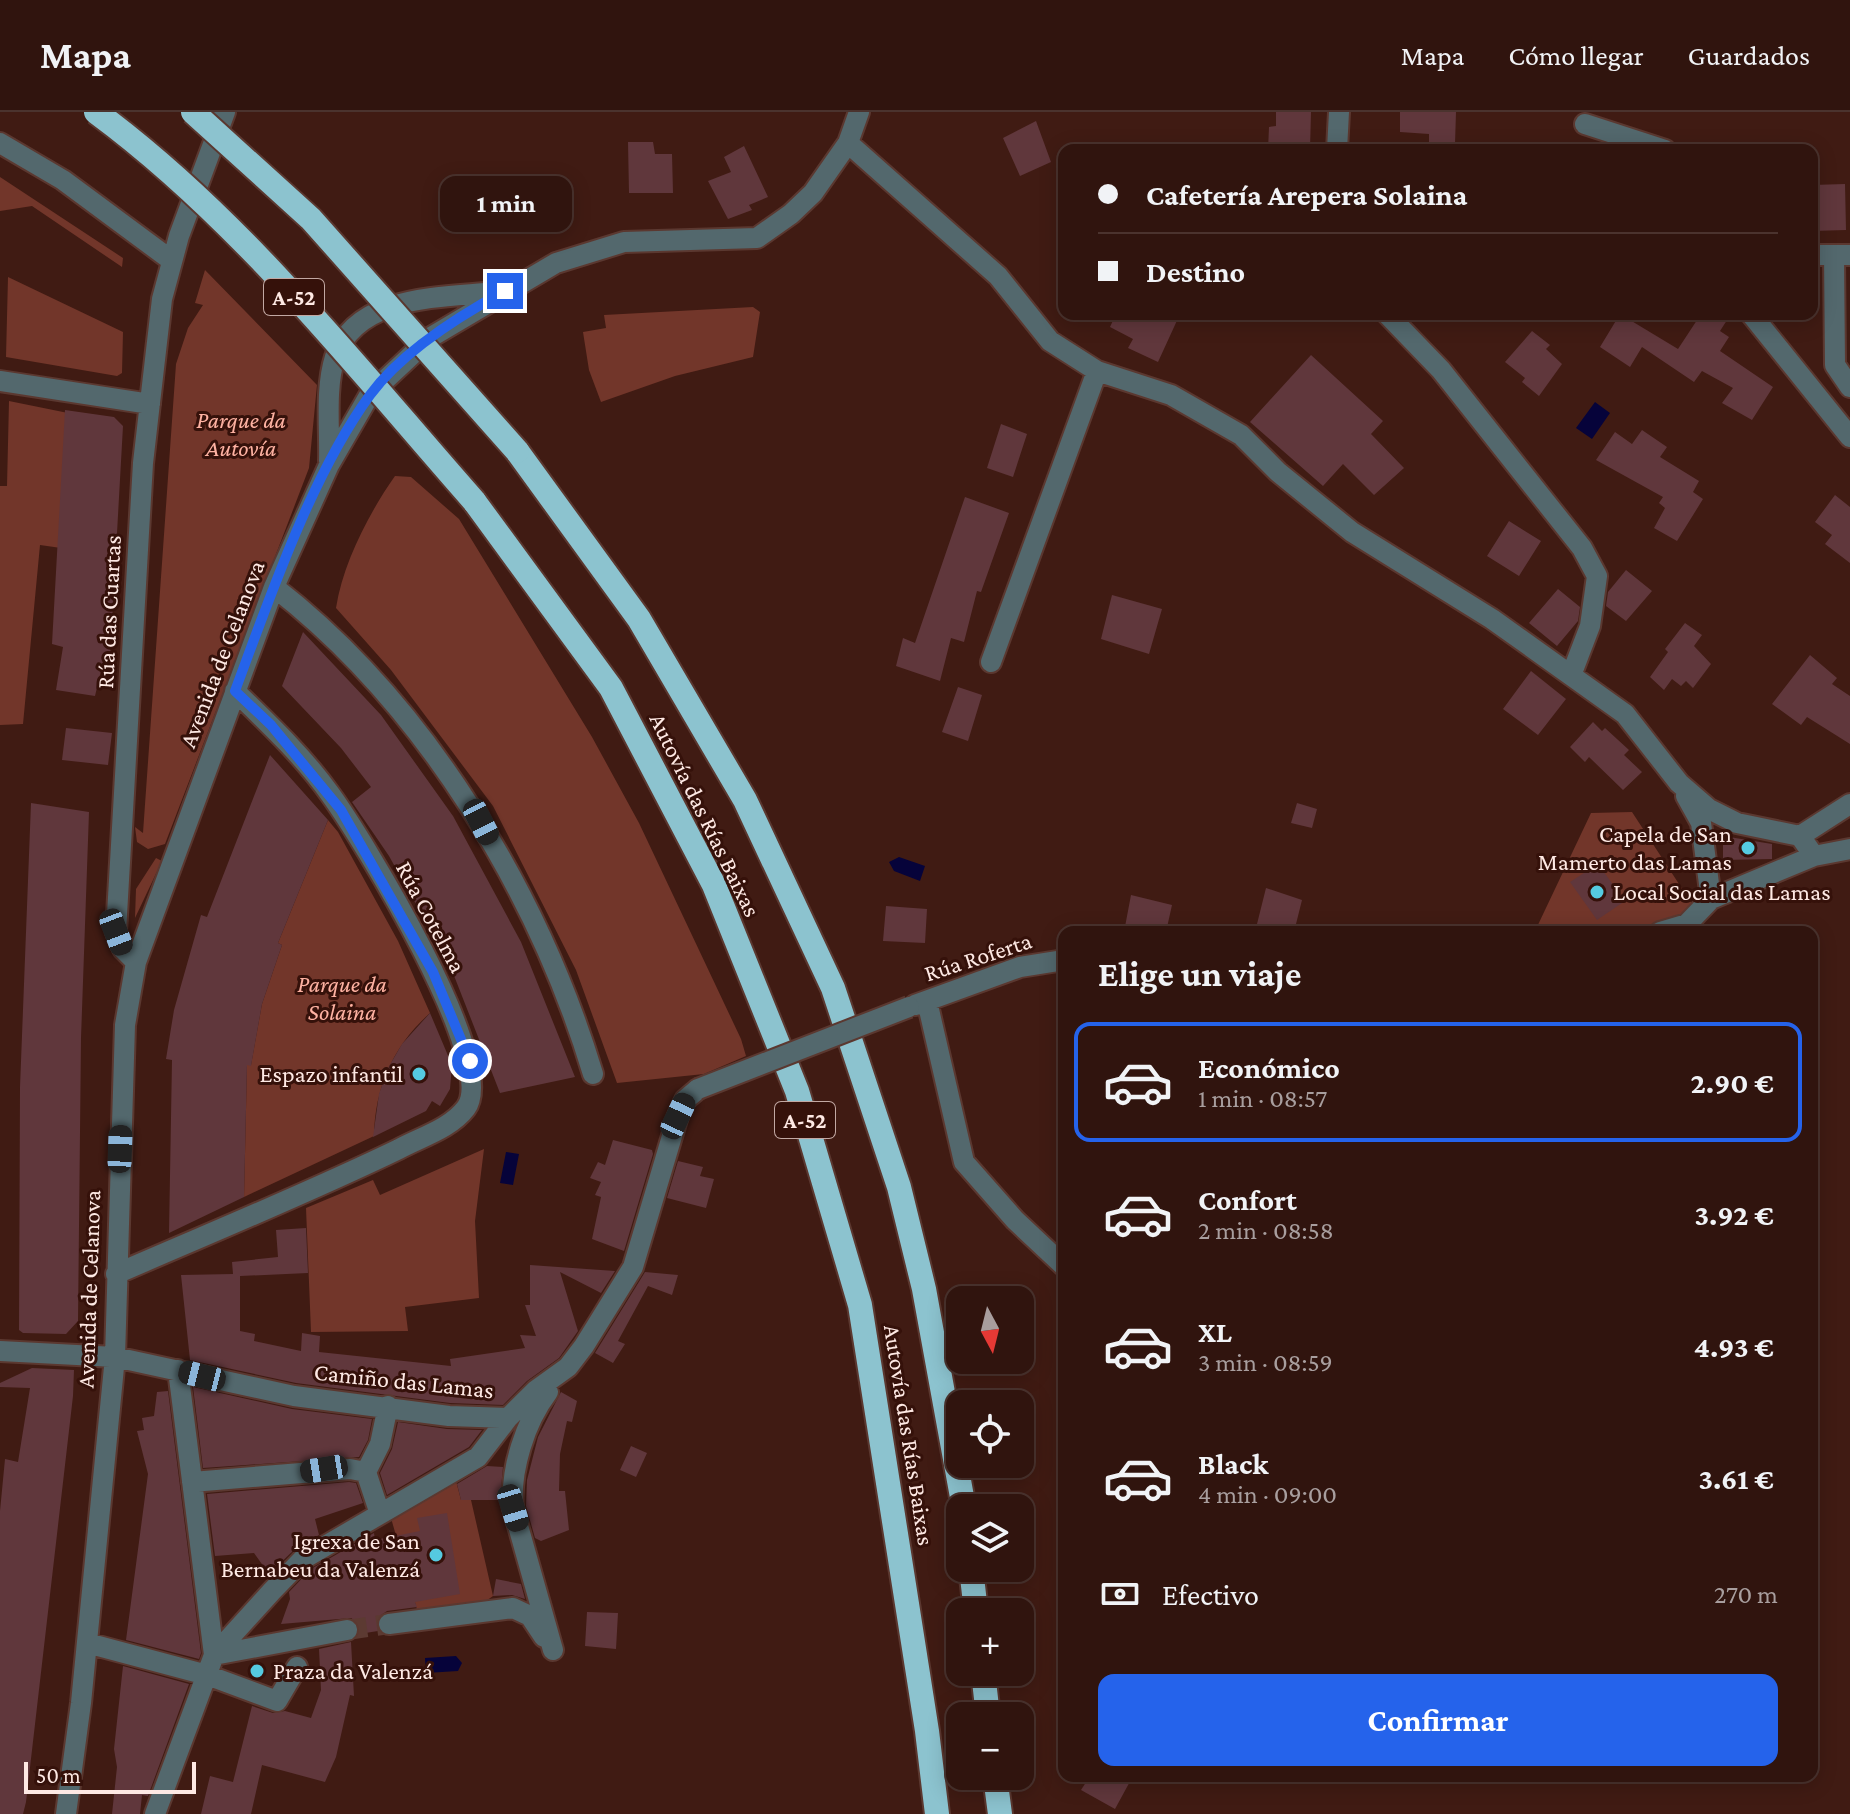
<!DOCTYPE html>
<html lang="es">
<head>
<meta charset="utf-8">
<style>
  body { margin:0; font-family:"Crimson Pro",serif; background:#3c211c; color:#f1f3f6; height:100vh; display:flex; flex-direction:column; font-size:30px; white-space:nowrap }
  * { box-sizing:border-box; margin:0 }
  p { font-size:26px; color:#a89e9e }
  .icon { flex:none; width:44px; height:44px; fill:none; stroke:currentColor; stroke-width:2; stroke-linecap:round; stroke-linejoin:round }
  .map { position:relative; flex:1; overflow:hidden }
  .sheet { position:absolute; left:1058px; top:814px; width:760px; height:856px; display:flex; flex-direction:column; background:#30140e; border-radius:16px; box-shadow:0 4px 20px #0003,0 0 0 2px #4b332e }
  .sheet>* { flex:none }
  .guide { position:absolute; left:1058px; top:32px; width:760px; height:176px; border-radius:16px; box-shadow:0 4px 20px #0003,0 0 0 2px #4b332e; display:grid; align-content:center; height:176px; padding:0 40px; background:#30140e }
  .needle { width:52px; rotate:173deg }
  .tools { position:absolute; left:946px; top:1174px; display:grid; gap:16px }
  .tools a { display:grid; place-items:center; width:88px; height:88px; border-radius:16px; background:#30140e; box-shadow:0 4px 20px #0003,0 0 0 2px #4b332e; font-size:40px }
  .scale { position:absolute; left:24px; bottom:20px; width:172px; box-sizing:border-box; padding-left:8px; border:4px solid #fee9e4; border-top:0; font-size:22px; line-height:28px; white-space:nowrap; color:#fee9e4; -webkit-text-stroke:6px #35110a; paint-order:stroke }
  .end { position:absolute; width:36px; height:36px; margin:-18px; border:10px solid #2563eb; background:#fff; box-shadow:0 0 0 4px #fff }
  .from { border-radius:50% }
  .bubble { position:absolute; height:56px; border-radius:16px; background:#30140e; box-shadow:0 4px 20px #0003,0 0 0 2px #4b332e; font-size:26px; font-weight:700; line-height:56px; text-align:center }
  .car { position:absolute; width:24px; height:48px; margin:-24px -12px; border-radius:10px; box-shadow:0 0 6px 2px #0007; background:linear-gradient(#222 24%,#8ab4d8 0 40%,#222 0 76%,#8ab4d8 0 86%,#222 0) }
  .guide b { display:flex; align-items:center; gap:28px; height:76px; font-size:30px }
  .guide b+b { border-top:2px solid #4b332e }
  .guide i { width:20px; height:20px; background:#f1f3f6 }
  ul { padding:0; list-style:none }
  li { display:flex; align-items:center; gap:24px; height:120px; margin:0 16px 12px; padding:0 24px; border:4px solid transparent; border-radius:16px }
  li div { flex:1 }
  li b { display:block; font-size:30px }
  li em { font-style:normal; font-weight:700 }
  li.active { border-color:#2563eb }
  li>.icon { width:72px; height:72px; stroke-width:1.5 }
  h2 { padding:0 40px; font-size:36px; line-height:96px }
  .pay { display:flex; align-items:center; gap:20px; height:88px; padding:0 40px; font-size:30px }
  .pay p { margin-inline-start:auto }
  .cta { display:flex; gap:16px; margin-top:auto; padding:16px 40px }
  .cta a { flex:1; height:92px; border-radius:16px; background:#2563eb; color:#fff; font-size:32px; font-weight:700; line-height:92px; text-align:center }
  header { display:flex; align-items:center; gap:48px; box-sizing:border-box; height:112px; padding:0 40px; background:#30140e; border-bottom:2px solid #4b332e }
  header strong { font-size:38px }
  nav { display:flex; gap:44px; margin-inline-start:auto; font-size:28px }
  .map>svg:first-child { display:block }
  .green { fill:#72362a }
  .water { fill:#06033a }
  .building { fill:#60373c }
  .lines { fill:none; stroke-linecap:round; stroke-linejoin:round }
  .minor-tunnel { stroke:#5c3a32; stroke-width:20; stroke-dasharray:20 10; stroke-linecap:butt }
  .minor-casing { stroke:#5b3830; stroke-width:24 }
  .highway-casing { stroke:#5b3830; stroke-width:28 }
  .minor { stroke:#53686d; stroke-width:20 }
  .highway { stroke:#8cc3cf; stroke-width:24 }
  .minor-bridge-casing { stroke:#5b3830; stroke-width:24; stroke-linecap:butt }
  .highway-bridge-casing { stroke:#5b3830; stroke-width:28; stroke-linecap:butt }
  .minor-bridge { stroke:#53686d; stroke-width:20 }
  .highway-bridge { stroke:#8cc3cf; stroke-width:24 }
  .route { stroke:#2563eb; stroke-width:10 }
  .poi-dot { fill:#55cae0; stroke:#35110a; stroke-width:3 }
  .labels { text-anchor:middle; stroke-width:6; stroke-linejoin:round; paint-order:stroke }
  .shield { fill:#35110a; stroke:#c2a8a3; stroke-width:2 }
  .shield-label { font-size:22px; font-weight:bold; fill:#fee9e4 }
  .park-label { font-size:24px; font-style:italic; fill:#feb2a2; stroke:#35110a }
  .street-label { font-size:24px; fill:#fee9e4; stroke:#35110a }
  .poi-label { font-size:24px; fill:#fee9e4; stroke:#35110a; text-anchor:end }
</style>
</head>
<body>
<header>
<strong>Mapa</strong>
<nav><a>Mapa</a><a>Cómo llegar</a><a>Guardados</a></nav>
</header>
<div class="map">
<svg width="1850" height="1702" viewBox="0 0 1850 1702">
  <rect width="100%" height="100%" fill="#401b13"/>
  <!-- green -->
  <path class="green" d="M 0,65 L 123,146 L 122,155 L 32,94 L 0,99 Z
    M 205,158 L 317,273 L 309,356 L 165,732 L 148,737 L 137,730 L 135,715 L 143,721 L 176,252 L 188,216 L 203,193 L 195,191 Z
    M 8,165 L 123,220 L 122,261 L 117,264 L 6,245 Z
    M 753,195 L 760,200 L 753,245 L 675,264 L 601,290 L 589,258 L 583,220 L 606,216 L 604,203 Z
    M 9,289 L 68,301 L 61,436 L 40,433 L 23,612 L 0,613 L 0,374 L 7,374 Z
    M 395,364 L 411,365 L 459,407 L 592,625 L 639,711 L 741,927 L 746,944 L 704,962 L 617,971 L 576,858 L 493,694 L 391,558 L 336,496 C 343,451 369,401 395,364 Z
    M 1632,700 L 1694,795 C 1651,823 1586,818 1536,817 L 1591,701 Z
    M 328,708 L 338,720 L 398,829 L 430,901 C 393,934 375,975 374,1024 L 244,1085 L 247,953 L 251,953 L 262,892 L 282,833 L 278,831 Z
    M 156,746 L 162,749 L 135,806 L 136,777 Z
    M 484,1037 L 475,1109 L 479,1186 L 405,1195 L 408,1219 L 311,1220 L 306,1096 L 373,1068 L 380,1083 Z
    M 456,1369 L 461,1388 L 471,1388 L 493,1484 L 486,1489 L 418,1501 L 391,1406 Z"/>
  <!-- water -->
  <path class="water" d="M 1595,290 L 1610,301 L 1592,327 L 1576,316 Z
    M 899,745 L 925,754 L 920,769 L 894,759 L 889,750 Z
    M 506,1040 L 519,1042 L 513,1073 L 500,1071 Z
    M 456,1544 L 462,1551 L 458,1559 L 426,1561 L 425,1546 Z"/>
  <!-- building -->
  <path class="building" d="M 1276,0 L 1311,0 L 1310,38 L 1268,38 L 1269,15 L 1276,14 Z
    M 1400,0 L 1456,0 L 1455,32 L 1429,31 L 1429,22 L 1400,20 Z
    M 1036,9 L 1051,50 L 1020,64 L 1003,26 Z
    M 628,30 L 653,30 L 655,42 L 672,42 L 673,81 L 629,81 Z
    M 744,34 L 768,85 L 749,93 L 752,98 L 728,107 L 708,69 L 731,60 L 724,45 Z
    M 1845,72 L 1846,118 L 1812,119 L 1812,73 Z
    M 1116,202 L 1180,202 L 1158,250 L 1128,236 L 1133,227 L 1110,215 Z
    M 1620,202 L 1678,237 L 1701,202 L 1731,202 L 1720,219 L 1729,225 L 1720,239 L 1773,275 L 1752,308 L 1722,291 L 1733,276 L 1702,259 L 1694,270 L 1642,235 L 1630,255 L 1600,235 Z
    M 1532,219 L 1550,233 L 1546,237 L 1562,252 L 1539,284 L 1522,270 L 1525,266 L 1505,250 Z
    M 1311,243 L 1383,309 L 1371,322 L 1404,356 L 1374,383 L 1343,352 L 1323,374 L 1250,310 Z
    M 65,298 L 114,305 L 123,314 L 110,546 L 104,546 L 95,584 L 56,578 L 63,535 L 52,532 Z
    M 1001,312 L 1027,322 L 1013,365 L 987,356 Z
    M 1642,318 L 1667,335 L 1660,345 L 1699,369 L 1693,380 L 1703,387 L 1677,429 L 1654,416 L 1665,396 L 1659,391 L 1663,385 L 1596,348 L 1615,320 L 1632,332 Z
    M 1835,383 L 1850,395 L 1850,451 L 1825,432 L 1832,423 L 1815,410 Z
    M 965,385 L 1009,401 L 981,480 L 977,479 L 964,530 L 951,526 L 940,569 L 896,554 L 903,526 L 915,531 Z
    M 1509,409 L 1541,429 L 1519,464 L 1487,444 Z
    M 1626,458 L 1652,479 L 1626,509 L 1606,494 L 1608,480 Z
    M 1558,477 L 1580,495 L 1578,509 L 1557,534 L 1529,511 Z
    M 1112,483 L 1162,497 L 1149,542 L 1101,527 Z
    M 1685,511 L 1702,523 L 1694,534 L 1711,552 L 1693,576 L 1686,569 L 1681,574 L 1672,567 L 1664,578 L 1650,565 L 1668,540 L 1665,537 Z
    M 303,520 L 381,603 L 453,704 L 521,830 L 575,965 L 500,981 L 442,833 L 439,833 L 389,744 L 352,690 L 371,675 L 341,636 L 282,574 Z
    M 1810,543 L 1837,566 L 1832,572 L 1850,584 L 1850,632 L 1807,605 L 1801,613 L 1772,592 Z
    M 1531,559 L 1566,587 L 1538,623 L 1503,597 Z
    M 958,575 L 982,583 L 968,629 L 942,620 Z
    M 1593,610 L 1602,619 L 1605,616 L 1629,638 L 1624,643 L 1642,660 L 1623,678 L 1589,645 L 1585,650 L 1570,635 Z
    M 66,616 L 112,621 L 108,653 L 62,648 Z
    M 270,643 L 328,708 L 278,831 L 282,833 L 262,892 L 251,954 L 247,953 L 244,1085 L 169,1121 L 172,948 L 166,947 L 174,898 L 201,803 L 207,805 Z
    M 31,691 L 89,700 L 81,926 L 78,1209 L 66,1222 L 23,1221 L 19,1218 L 20,975 Z
    M 1297,691 L 1317,697 L 1312,716 L 1291,711 Z
    M 1723,724 L 1772,732 L 1772,747 L 1723,748 Z
    M 1598,752 L 1625,789 L 1597,808 L 1570,770 Z
    M 1266,776 L 1302,788 L 1294,820 L 1255,820 Z
    M 1131,783 L 1172,793 L 1166,820 L 1124,820 Z
    M 886,794 L 927,797 L 925,831 L 883,829 Z
    M 430,901 L 452,953 L 450,977 L 440,994 L 432,989 L 426,999 L 373,1025 L 379,982 L 388,956 L 402,932 Z
    M 613,1028 L 652,1038 L 653,1042 L 624,1139 L 592,1127 L 601,1085 L 595,1083 L 601,1070 L 590,1066 L 598,1050 L 605,1053 Z
    M 678,1049 L 703,1055 L 700,1064 L 714,1067 L 706,1096 L 667,1086 Z
    M 306,1116 L 308,1161 L 240,1164 L 240,1219 L 255,1222 L 254,1229 L 301,1239 L 302,1221 L 320,1224 L 319,1240 L 451,1254 L 450,1247 L 525,1236 L 520,1223 L 536,1224 L 525,1193 L 530,1193 L 530,1153 L 615,1159 L 601,1181 L 560,1160 L 578,1219 L 559,1246 L 527,1269 L 503,1293 L 450,1291 L 296,1271 L 190,1248 L 181,1163 L 233,1162 L 232,1150 L 278,1145 L 276,1118 Z
    M 645,1160 L 678,1163 L 672,1183 L 648,1174 L 618,1229 L 625,1232 L 613,1251 L 595,1241 Z
    M 32,1256 L 74,1258 L 73,1284 L 26,1690 L 23,1702 L 0,1702 L 0,1399 L 5,1347 L 18,1350 L 30,1276 L 0,1275 L 0,1271 Z
    M 193,1275 L 292,1297 L 372,1307 L 368,1328 L 359,1345 L 203,1356 Z
    M 168,1279 L 201,1541 L 199,1547 L 126,1528 L 148,1362 L 137,1319 L 144,1318 L 142,1306 L 154,1304 L 157,1280 Z
    M 561,1280 L 577,1289 L 572,1310 L 567,1309 L 560,1342 L 559,1379 L 565,1379 L 569,1418 L 541,1429 L 535,1426 L 526,1394 L 527,1368 L 538,1325 Z
    M 398,1310 L 447,1317 L 482,1318 L 469,1335 L 387,1383 L 380,1361 L 392,1337 Z
    M 631,1334 L 647,1341 L 636,1365 L 620,1358 Z
    M 487,1354 L 503,1355 L 500,1388 L 461,1388 L 457,1372 Z
    M 349,1370 L 356,1371 L 363,1391 L 315,1407 L 319,1423 L 296,1436 L 269,1462 L 254,1441 L 215,1444 L 207,1382 Z
    M 447,1401 L 460,1482 L 415,1490 L 417,1495 L 387,1499 L 377,1506 L 378,1519 L 359,1522 L 357,1510 L 351,1506 L 281,1512 L 290,1487 L 289,1480 L 311,1457 L 374,1421 L 375,1428 L 420,1419 L 417,1406 Z
    M 496,1467 L 521,1472 L 525,1487 L 512,1483 L 493,1484 Z
    M 587,1500 L 618,1501 L 616,1537 L 585,1534 Z
    M 351,1530 L 354,1584 L 350,1583 L 336,1645 L 325,1670 L 262,1653 L 251,1702 L 201,1702 L 210,1664 L 233,1670 L 252,1594 L 273,1601 L 285,1599 L 311,1606 L 321,1578 L 319,1537 Z
    M 123,1554 L 189,1572 L 148,1684 L 142,1683 L 140,1702 L 112,1702 L 117,1655 L 114,1637 Z
    M 1090,1664 L 1133,1664 L 1115,1697 L 1081,1678 Z"/>
  <g class="lines">
    <!-- minor-tunnel -->
    <path class="minor-tunnel" d="M 347,1518 L 389,1512"/>
    <!-- minor casing -->
    <g class="minor-casing">
      <path id="minor" d="M 1585,12 L 1665,38
        M 0,31 L 63,68 L 171,148
        M 848,31 L 998,164 L 1050,229 L 1097,259 L 1171,283 L 1241,323 L 1278,360 L 1352,420 L 1492,507 L 1625,602 L 1679,671 L 1709,697 L 1737,711 L 1800,724 L 1814,744
        M 1337,38 L 1339,0
        M 1812,143 L 1850,143
        M 1834,143 L 1835,253 L 1850,275
        M 1387,202 L 1441,258 L 1582,436 L 1597,464 L 1590,514 L 1572,561
        M 1751,202 L 1850,325
        M 0,269 L 150,292
        M 329,349 C 330,317 325,276 335,245 C 357,182 442,186 496,180
        M 274,475 C 425,592 538,780 593,962
        M 991,550 L 1097,259
        M 1686,684 L 1701,711 L 1711,787
        M 1800,724 L 1850,692
        M 1660,820 L 1687,812 L 1711,787 L 1814,744 L 1850,737
        M 136,850 L 123,837 L 116,820 L 143,351 L 162,187 L 179,124 L 225,0
        M 927,889 L 964,1050 L 1015,1108 L 1064,1154
        M 915,893 L 1020,855 L 1064,848
        M 116,1162 C 210,1121 306,1082 399,1037 C 421,1025 450,1017 466,996 C 500,951 362,726 330,682 C 303,644 268,611 235,579
        M 0,1239 L 115,1245 L 294,1284 L 449,1304 L 508,1306
        M 178,1258 L 214,1543 L 347,1518
        M 548,1280 C 525,1310 510,1358 513,1396 L 553,1538
        M 366,1360 L 380,1332 L 388,1294
        M 192,1370 L 350,1357 L 366,1360 L 380,1402
        M 389,1512 L 513,1496 L 530,1504 L 544,1525
        M 87,1531 L 207,1563 L 277,1589 L 297,1555
        M 66,1702 L 81,1591 L 115,1245 L 125,913 L 136,850 L 274,475 L 329,353 L 370,282 L 431,225 L 556,151 L 624,130 L 757,126 L 791,102 L 813,81 L 848,31 L 859,0
        M 155,1702 L 214,1543 L 272,1479 L 303,1447 L 478,1345 L 508,1306 L 536,1278 L 568,1255 L 584,1234 L 633,1155 L 678,1004 L 685,988 L 698,977"/>
    </g>
    <!-- highway casing -->
    <g class="highway-casing">
      <path id="highway" d="M 517,339 L 639,507 L 745,688 L 833,876 L 899,1075 L 924,1177 L 964,1396
        M 474,389 L 611,576 L 714,773 L 797,979 L 860,1193 L 927,1619 L 937,1702
        M 971,1456 L 976,1500
        M 983,1560 L 988,1604
        M 995,1664 L 1000,1702"/>
    </g>
    <!-- minor -->
    <use href="#minor" class="minor"/>
    <!-- highway -->
    <use href="#highway" class="highway"/>
    <!-- minor-bridge casing -->
    <g class="minor-bridge-casing">
      <path id="minor-bridge" d="M 698,977 L 909,895"/>
    </g>
    <!-- highway-bridge casing -->
    <g class="highway-bridge-casing">
      <path id="highway-bridge" d="M 96,0 C 241,107 355,254 474,389
        M 193,0 L 311,107 L 517,339"/>
    </g>
    <!-- minor-bridge -->
    <use href="#minor-bridge" class="minor-bridge"/>
    <!-- highway-bridge -->
    <use href="#highway-bridge" class="highway-bridge"/>
  </g>
  <g class="lines">
    <!-- route -->
    <path class="route" d="M 470,949 L 433,860 L 341,698 L 271,613 L 235,579 C 270,485 311,364 370,283 C 401,241 459,204 505,179"/>
  </g>
  <!-- markers -->
  <g class="poi-dot">
    <circle cx="1748" cy="736" r="8"/>
    <circle cx="1597" cy="780" r="8"/>
    <circle cx="419" cy="962" r="8"/>
    <circle cx="436" cy="1443" r="8"/>
    <circle cx="257" cy="1559" r="8"/>
  </g>
  <g class="labels">
    <!-- shield labels -->
    <g class="shield">
      <rect x="264" y="167" width="60" height="36" rx="6"/>
      <rect x="775" y="990" width="60" height="36" rx="6"/>
    </g>
    <g class="shield-label">
      <text x="294" y="193">A-52</text>
      <text x="805" y="1016">A-52</text>
    </g>
    <!-- park labels -->
    <g class="park-label">
      <text x="241" y="316">Parque da<tspan x="241" dy="28">Autovía</tspan></text>
      <text x="342" y="880">Parque da<tspan x="342" dy="28">Solaina</tspan></text>
    </g>
    <!-- street labels -->
    <g class="street-label">
      <text transform="translate(109 500) rotate(-87)" y="8">Rúa das Cuartas</text>
      <text transform="translate(222 542) rotate(-69)" y="8">Avenida de Celanova</text>
      <text transform="translate(705 703) rotate(64)" y="8">Autovía das Rías Baixas</text>
      <text transform="translate(431 805) rotate(62)" y="8">Rúa Cotelma</text>
      <text transform="translate(978 845) rotate(-18)" y="8">Rúa Roferta</text>
      <text transform="translate(89 1177) rotate(-88)" y="8">Avenida de Celanova</text>
      <text transform="translate(404 1269) rotate(6)" y="8">Camiño das Lamas</text>
      <text transform="translate(909 1323) rotate(81)" y="8">Autovía das Rías Baixas</text>
    </g>
    <!-- poi labels -->
    <g class="poi-label">
      <text x="1732" y="730">Capela de San<tspan x="1732" dy="28">Mamerto das Lamas</tspan></text>
      <text x="1613" y="788" text-anchor="start">Local Social das Lamas</text>
      <text x="403" y="970">Espazo infantil</text>
      <text x="420" y="1437">Igrexa de San<tspan x="420" dy="28">Bernabeu da Valenzá</tspan></text>
      <text x="273" y="1567" text-anchor="start">Praza da Valenzá</text>
    </g>
  </g>
</svg>
<div class="tools">
<a><svg class="needle" viewBox="-14 -14 28 28"><path d="M0-13l5 13h-10z" fill="#e53935"/><path d="M0 13l5-13h-10z" fill="#a89e9e"/></svg></a>
<a><svg class="icon" aria-label="locate" viewBox="0 0 24 24"><circle cx="12" cy="12" r="6"/><path d="M12 2v4M12 18v4M2 12h4M18 12h4"/></svg></a>
<a><svg class="icon" aria-label="layers" viewBox="0 0 24 24"><path d="M12 4l9 5-9 5-9-5zM3 14l9 5 9-5"/></svg></a>
<a>+</a>
<a>−</a>
</div>
<div class="scale">50 m</div>
<i class="end from" style="left:470px;top:949px"></i>
<i class="end" style="left:505px;top:179px"></i>
<div class="bubble" style="left:440px;top:64px;width:132px">1 min</div>
<i class="car" style="left:481px;top:710px;rotate:153deg"></i>
<i class="car" style="left:116px;top:820px;rotate:159deg"></i>
<i class="car" style="left:678px;top:1004px;rotate:25deg"></i>
<i class="car" style="left:120px;top:1037px;rotate:2deg"></i>
<i class="car" style="left:202px;top:1264px;rotate:284deg"></i>
<i class="car" style="left:324px;top:1357px;rotate:261deg"></i>
<i class="car" style="left:513px;top:1396px;rotate:163deg"></i>
<div class="guide">
<b><i class="from"></i>Cafetería Arepera Solaina</b>
<b><i></i>Destino</b>
</div>
<section class="sheet">
<h2>Elige un viaje</h2>
<ul>
<li class="active"><svg class="icon" aria-label="car" viewBox="0 0 24 24"><path d="M5 17H2v-5l4-1 3-4h7l3 4 3 1v5h-3M9 17h6M6 11h13"/><circle cx="7" cy="17" r="2"/><circle cx="17" cy="17" r="2"/></svg><div><b>Económico</b><p>1 min · 08:57</p></div><em>2.90 €</em></li>
<li><svg class="icon" aria-label="car" viewBox="0 0 24 24"><path d="M5 17H2v-5l4-1 3-4h7l3 4 3 1v5h-3M9 17h6M6 11h13"/><circle cx="7" cy="17" r="2"/><circle cx="17" cy="17" r="2"/></svg><div><b>Confort</b><p>2 min · 08:58</p></div><em>3.92 €</em></li>
<li><svg class="icon" aria-label="car" viewBox="0 0 24 24"><path d="M5 17H2v-5l4-1 3-4h7l3 4 3 1v5h-3M9 17h6M6 11h13"/><circle cx="7" cy="17" r="2"/><circle cx="17" cy="17" r="2"/></svg><div><b>XL</b><p>3 min · 08:59</p></div><em>4.93 €</em></li>
<li><svg class="icon" aria-label="car" viewBox="0 0 24 24"><path d="M5 17H2v-5l4-1 3-4h7l3 4 3 1v5h-3M9 17h6M6 11h13"/><circle cx="7" cy="17" r="2"/><circle cx="17" cy="17" r="2"/></svg><div><b>Black</b><p>4 min · 09:00</p></div><em>3.61 €</em></li>
</ul>
<div class="pay"><svg class="icon" aria-label="cash" viewBox="0 0 24 24"><path d="M3 7h18v10H3z"/><circle cx="12" cy="12" r="2"/></svg>Efectivo<p>270 m</p></div>
<div class="cta"><a>Confirmar</a></div>
</section>
</div>
</body>
</html>
